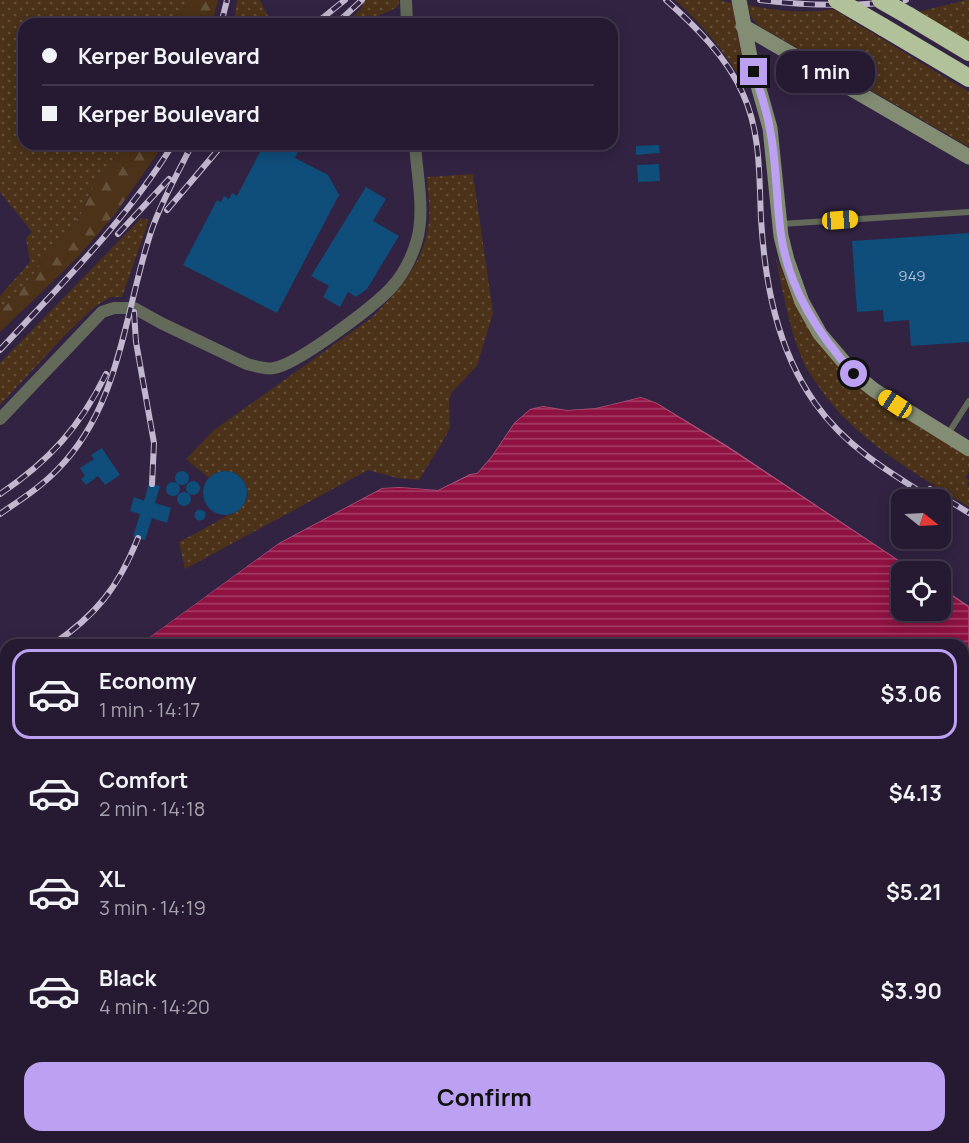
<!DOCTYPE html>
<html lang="en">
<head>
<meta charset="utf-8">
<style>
  body { margin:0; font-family:Manrope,sans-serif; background:#32273e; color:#f1f3f6; height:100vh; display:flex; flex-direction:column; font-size:22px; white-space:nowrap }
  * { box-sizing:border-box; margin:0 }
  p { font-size:20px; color:#a4a1ac }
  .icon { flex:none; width:33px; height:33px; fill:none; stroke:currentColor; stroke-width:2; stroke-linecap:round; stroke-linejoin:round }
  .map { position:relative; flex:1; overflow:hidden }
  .sheet { position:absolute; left:0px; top:639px; width:969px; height:504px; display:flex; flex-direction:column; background:#261a32; border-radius:18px 18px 0 0; box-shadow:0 3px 15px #0003,0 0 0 2px #42384d }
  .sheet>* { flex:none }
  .top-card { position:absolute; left:18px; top:18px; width:600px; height:132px; border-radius:18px; box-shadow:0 3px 15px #0003,0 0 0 2px #42384d; display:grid; align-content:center; height:132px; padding:0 24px; background:#261a32 }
  .needle { width:39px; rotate:108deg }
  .tools { position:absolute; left:891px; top:489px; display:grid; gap:12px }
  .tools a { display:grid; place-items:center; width:60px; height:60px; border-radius:12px; background:#261a32; box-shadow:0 3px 15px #0003,0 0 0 2px #42384d; font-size:30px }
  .end { position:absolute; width:27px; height:27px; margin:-14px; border:8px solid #bca0f2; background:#111; box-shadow:0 0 0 3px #111 }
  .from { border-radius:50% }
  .bubble { position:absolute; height:42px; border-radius:18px; background:#261a32; box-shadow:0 3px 15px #0003,0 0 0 2px #42384d; font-size:20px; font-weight:700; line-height:42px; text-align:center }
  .car { position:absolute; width:18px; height:36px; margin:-18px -9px; border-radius:8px; box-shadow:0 0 4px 2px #0007; background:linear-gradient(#f5c518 24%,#345 0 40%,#f5c518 0 76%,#345 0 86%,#f5c518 0) }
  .top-card b { display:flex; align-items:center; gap:21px; height:57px; font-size:22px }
  .top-card b+b { border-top:2px solid #42384d }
  .top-card i { width:15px; height:15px; background:#f1f3f6 }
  ul { padding:10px 0 0; list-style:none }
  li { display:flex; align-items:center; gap:18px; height:90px; margin:0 12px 9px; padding:0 12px; border:3px solid transparent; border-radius:18px }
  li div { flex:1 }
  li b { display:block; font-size:22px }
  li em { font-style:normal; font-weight:700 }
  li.current { border-color:#bca0f2 }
  li>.icon { width:54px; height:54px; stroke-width:1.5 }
  .primary-button { display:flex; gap:12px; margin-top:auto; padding:12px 24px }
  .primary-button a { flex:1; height:69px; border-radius:18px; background:#bca0f2; color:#111; font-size:24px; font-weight:700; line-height:69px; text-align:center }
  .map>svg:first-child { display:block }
  .grass { fill:url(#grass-dots) }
  .forest { fill:url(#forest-firs) }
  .water { fill:url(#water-rules); stroke:#ac527a; stroke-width:1.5 }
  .pier { fill:#322342 }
  .building { fill:#0f4d7a }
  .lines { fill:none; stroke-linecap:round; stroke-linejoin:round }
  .lane { stroke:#636a5a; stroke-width:6 }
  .street { stroke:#636a5a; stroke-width:12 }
  .secondary { stroke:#838d74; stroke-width:15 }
  .highway { stroke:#b1c199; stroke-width:18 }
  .rail-casing { stroke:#c2b7ce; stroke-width:6 }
  .rail { stroke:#322342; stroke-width:4; stroke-dasharray:11; stroke-linecap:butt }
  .highway-bridge { stroke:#b1c199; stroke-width:18 }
  .route { stroke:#bca0f2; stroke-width:8 }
  .labels { text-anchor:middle; stroke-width:6; stroke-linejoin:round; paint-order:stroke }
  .number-label { font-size:15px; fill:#b7c0db }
</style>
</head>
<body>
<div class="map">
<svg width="969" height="1143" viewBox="0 0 969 1143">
  <defs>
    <pattern id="grass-dots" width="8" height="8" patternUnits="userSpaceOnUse" patternTransform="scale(1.5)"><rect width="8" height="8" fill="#4b3218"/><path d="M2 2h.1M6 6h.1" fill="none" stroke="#65503a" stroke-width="1.8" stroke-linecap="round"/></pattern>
    <pattern id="forest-firs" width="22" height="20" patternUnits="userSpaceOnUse" patternTransform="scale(1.5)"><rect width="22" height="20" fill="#4b3218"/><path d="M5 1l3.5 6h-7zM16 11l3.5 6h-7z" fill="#65503a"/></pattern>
    <pattern id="water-rules" width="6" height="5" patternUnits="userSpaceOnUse" patternTransform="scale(1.5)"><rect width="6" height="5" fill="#8f1242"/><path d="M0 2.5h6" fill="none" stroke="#a44068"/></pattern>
  </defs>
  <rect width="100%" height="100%" fill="#322342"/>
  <!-- grass -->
  <path class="grass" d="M 0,0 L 188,0 L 177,24 L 24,24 L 24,144 L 129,144 L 125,154 L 94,186 L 81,214 L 23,287 L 0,312 L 0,296 L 30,262 L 26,238 L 32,232 L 0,192 Z
    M 237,0 L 260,0 L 268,16 L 278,24 L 234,24 Z
    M 363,0 L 399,0 L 398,7 C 381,15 362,24 344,24 L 362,8 Z
    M 675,0 L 719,0 L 732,3 L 745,75 L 742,81 C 724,50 701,24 675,0 Z
    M 969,0 L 969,42 L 918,12 L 966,0 Z
    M 748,5 C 776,11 804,14 833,9 L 969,92 L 969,147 L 759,26 L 751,17 Z
    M 473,174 L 493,313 L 477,366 L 452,392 L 449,400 L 450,427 L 446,436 L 419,480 L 397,478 L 368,470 L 185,569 L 179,542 C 194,534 209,526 225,517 C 230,514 237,513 241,508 C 261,488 232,457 209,478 L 186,459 L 214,430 L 370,319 C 396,294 421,267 428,229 C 431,212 428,194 427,177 Z
    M 141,218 L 149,220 L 122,297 L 110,297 L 93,308 L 64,336 L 0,405 L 0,363 Z
    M 776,259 L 801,313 L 891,409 L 969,457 L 969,472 L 965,477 L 969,480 L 967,485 L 969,486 L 969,507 C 914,472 854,440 817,384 C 812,376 806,369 803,361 C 789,328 783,293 776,259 Z"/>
  <!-- forest -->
  <path class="forest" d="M 188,0 L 218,0 L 212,24 L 177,24 Z
    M 129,144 L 164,144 L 115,214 L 77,258 L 0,332 L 0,312 L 23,287 L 81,214 L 94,186 L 125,154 Z"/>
  <!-- water -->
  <path class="water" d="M 641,397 L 657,403 L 728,447 L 915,571 L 902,572 L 902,610 L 940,610 L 941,588 L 969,607 L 969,764 L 963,775 L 963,645 L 138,645 L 279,543 L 382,488 L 400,487 L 438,490 L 471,474 L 477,473 L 491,457 L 514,423 L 530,409 L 543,406 L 567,410 L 596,408 Z
    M 6,736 L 6,1137 L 346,1137 L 345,1143 L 0,1143 L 0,740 Z"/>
  <!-- pier -->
  <path class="pier" d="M 640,394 L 659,401 L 730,444 L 918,572 L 915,571 L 728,446 L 657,403 L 641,397 L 596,408 L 567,410 L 543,406 L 530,409 L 514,423 L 491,457 L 477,473 L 470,474 L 438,490 L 400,487 L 382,488 L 279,543 L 158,631 L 138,645 L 135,645 L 277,541 L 381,485 L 400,484 L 437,487 L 469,471 L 476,471 L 489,455 L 511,421 L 529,407 L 543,403 L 567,407 L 595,405 Z"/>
  <!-- building -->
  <path class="building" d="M 264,144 L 292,144 L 300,148 L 295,158 L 328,175 L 339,195 L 277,313 L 183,265 L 217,200 L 221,202 L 224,196 L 229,199 L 232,193 L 237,196 Z
    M 659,145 L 660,153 L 636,155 L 636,146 Z
    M 659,164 L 660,181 L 638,182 L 637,165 Z
    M 366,187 L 386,199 L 373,221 L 399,236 L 367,289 L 356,297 L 348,292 L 340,307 L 323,297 L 329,286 L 311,276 Z
    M 969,233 L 969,342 L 911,346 L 909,320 L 884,322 L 883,310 L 857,312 L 852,241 Z
    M 102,448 L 120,475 L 105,485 L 98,476 L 86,485 L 81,479 L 85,476 L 80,468 L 94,459 L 91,455 Z
    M175 478a7 7 0 1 1 14 0a7 7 0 1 1-14 0Z
    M203 493a22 22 0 1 1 44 0a22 22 0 1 1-44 0Z
    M186 488a7 7 0 1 1 14 0a7 7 0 1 1-14 0Z
    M166 489a7 7 0 1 1 14 0a7 7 0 1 1-14 0Z
    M 149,483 L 160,486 L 155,503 L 171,508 L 167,523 L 152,518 L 145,540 L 133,537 L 140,514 L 130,511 L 134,497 L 144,501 Z
    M177 499a7 7 0 1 1 14 0a7 7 0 1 1-14 0Z
    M194.5 515a5.5 5.5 0 1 1 11 0a5.5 5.5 0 1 1-11 0Z
    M 963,1030 L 969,1034 L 969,1081 L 963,1083 Z
    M 610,1137 L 659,1137 L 655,1143 L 613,1143 Z"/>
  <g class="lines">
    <!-- lane -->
    <path class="lane" d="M 781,224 L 969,212
      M 948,434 L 969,401"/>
    <!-- street -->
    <path class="street" d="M 406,0 L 407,24
      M 0,419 L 102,312 L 114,308 L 134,308 L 161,323 L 247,364 C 256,366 265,370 274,368 C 298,364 373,307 391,288 C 403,275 412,257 417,240 C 425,210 417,175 415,144
      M 963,1107 L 969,1100"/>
    <!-- secondary -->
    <path class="secondary" d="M 739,0 L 750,57 L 770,128 L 781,236 L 787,260 L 802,302 L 820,334 L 854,374 L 874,390 L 969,449
      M 743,26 L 969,157"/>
    <!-- highway -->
    <path class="highway" d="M 909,16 L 969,52
      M 883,27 L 969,78"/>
    <!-- rail casing -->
    <g class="rail-casing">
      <path id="rail" d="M 666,0 C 695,26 727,57 743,94 C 761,133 759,177 761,219 C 765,284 777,349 815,403 C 846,447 890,473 934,500
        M 760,0 C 809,6 858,7 906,0
        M 221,24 L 227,0
        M 315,24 L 345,0
        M 336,24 L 362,0
        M 167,210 L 223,144
        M 118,234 L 169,179
        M 134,312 L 136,342 L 154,443 L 152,484
        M 0,350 C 61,284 126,221 173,144
        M 930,489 L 969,513
        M 0,494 C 49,461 80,427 106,374
        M 0,514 C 20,500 41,487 58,469 C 120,406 124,315 150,235 C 160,203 178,174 192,144
        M 52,645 C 96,615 118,588 138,538
        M 0,681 L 6,677
        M 963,919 L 969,924
        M 963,1007 L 969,1009"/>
    </g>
    <!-- rail -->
    <use href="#rail" class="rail"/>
    <!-- highway-bridge -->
    <path class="highway-bridge" d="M 837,0 L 883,27
      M 881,0 L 909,16"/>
  </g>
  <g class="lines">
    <!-- route -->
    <path class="route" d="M 754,72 C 760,91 767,110 770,130 C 777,164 776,200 781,235 C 789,289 818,334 854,374"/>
  </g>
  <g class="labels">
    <!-- number labels -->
    <g class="number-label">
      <text x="912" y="281">949</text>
    </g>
  </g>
</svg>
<div class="tools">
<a><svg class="needle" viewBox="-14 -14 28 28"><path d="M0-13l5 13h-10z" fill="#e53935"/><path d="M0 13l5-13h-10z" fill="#a4a1ac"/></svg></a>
<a><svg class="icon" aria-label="locate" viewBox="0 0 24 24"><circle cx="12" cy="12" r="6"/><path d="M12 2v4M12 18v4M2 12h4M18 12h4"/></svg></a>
</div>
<i class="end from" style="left:854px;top:374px"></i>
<i class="end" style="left:754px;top:72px"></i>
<div class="bubble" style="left:776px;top:51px;width:99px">1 min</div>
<i class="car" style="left:840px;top:220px;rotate:86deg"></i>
<i class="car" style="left:895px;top:404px;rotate:303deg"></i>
<div class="top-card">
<b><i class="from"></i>Kerper Boulevard</b>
<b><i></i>Kerper Boulevard</b>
</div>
<section class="sheet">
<ul>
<li class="current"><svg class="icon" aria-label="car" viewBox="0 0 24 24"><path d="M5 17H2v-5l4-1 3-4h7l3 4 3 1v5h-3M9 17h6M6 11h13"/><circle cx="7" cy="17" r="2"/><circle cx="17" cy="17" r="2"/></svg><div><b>Economy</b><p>1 min · 14:17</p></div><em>$3.06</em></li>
<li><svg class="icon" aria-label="car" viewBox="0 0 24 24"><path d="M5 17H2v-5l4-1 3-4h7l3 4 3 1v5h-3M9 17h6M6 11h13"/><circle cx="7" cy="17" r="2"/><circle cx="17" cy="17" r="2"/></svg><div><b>Comfort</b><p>2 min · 14:18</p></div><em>$4.13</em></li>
<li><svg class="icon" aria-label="car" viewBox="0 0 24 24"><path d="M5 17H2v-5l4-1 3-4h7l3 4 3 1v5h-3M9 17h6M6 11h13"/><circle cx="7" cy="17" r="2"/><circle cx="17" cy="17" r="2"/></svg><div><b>XL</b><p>3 min · 14:19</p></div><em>$5.21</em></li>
<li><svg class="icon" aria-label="car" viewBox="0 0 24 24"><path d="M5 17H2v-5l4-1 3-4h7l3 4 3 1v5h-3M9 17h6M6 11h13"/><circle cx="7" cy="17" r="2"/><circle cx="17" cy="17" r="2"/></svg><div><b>Black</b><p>4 min · 14:20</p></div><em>$3.90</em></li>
</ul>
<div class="primary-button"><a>Confirm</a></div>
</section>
</div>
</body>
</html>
